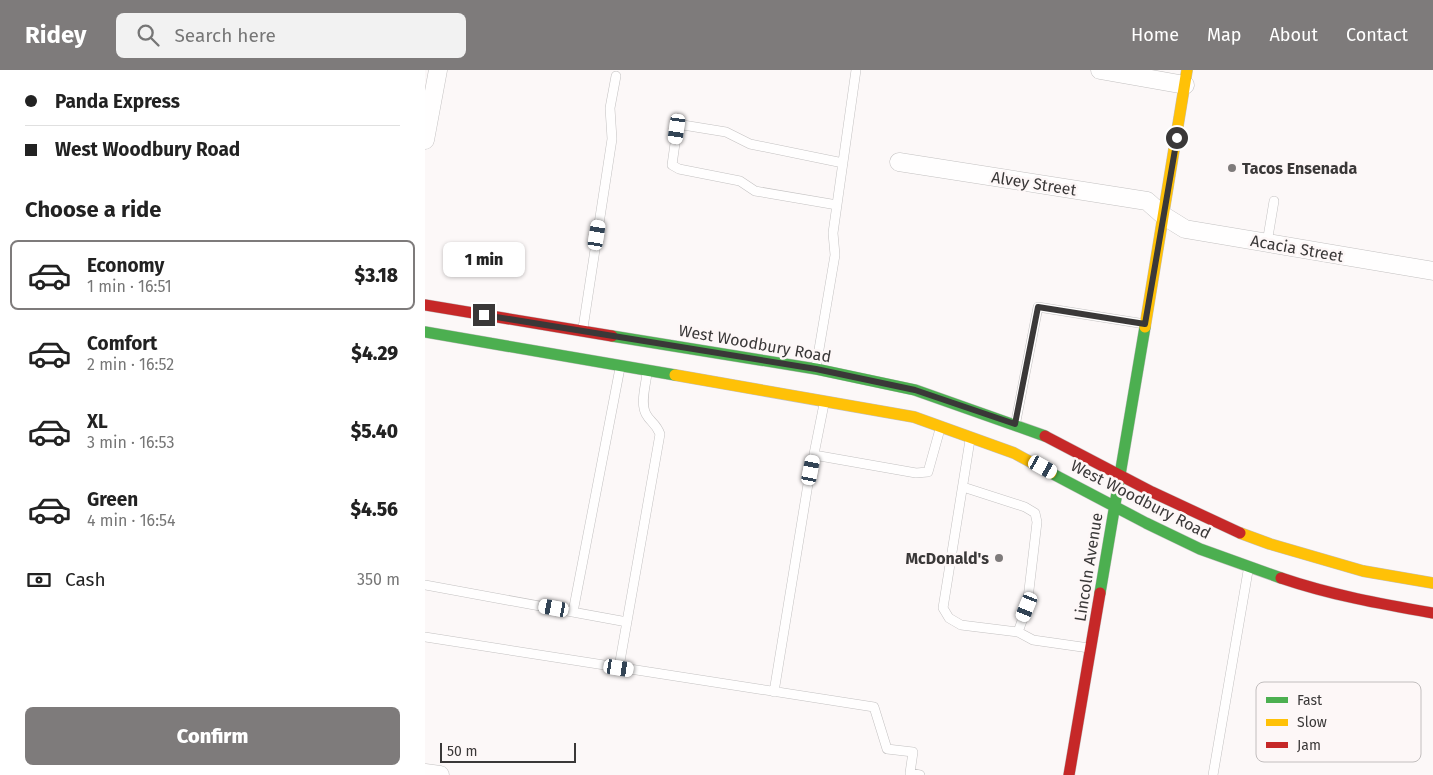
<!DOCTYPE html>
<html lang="en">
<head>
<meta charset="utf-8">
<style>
  body { margin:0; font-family:"Fira Sans",sans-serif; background:#f2f2f2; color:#222; height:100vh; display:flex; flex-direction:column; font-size:19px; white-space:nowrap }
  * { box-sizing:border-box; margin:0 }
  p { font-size:16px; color:#767676 }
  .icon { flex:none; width:28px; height:28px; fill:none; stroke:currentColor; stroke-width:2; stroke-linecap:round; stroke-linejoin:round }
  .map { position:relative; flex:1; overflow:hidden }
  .side { display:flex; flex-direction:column; background:#fff; width:425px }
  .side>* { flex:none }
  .banner { display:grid; align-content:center; height:110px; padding:0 25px; background:#fff }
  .scale { position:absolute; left:15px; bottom:12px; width:136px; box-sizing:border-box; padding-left:5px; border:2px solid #3a3838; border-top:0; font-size:14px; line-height:18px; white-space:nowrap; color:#3a3838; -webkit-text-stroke:4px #fdf7f7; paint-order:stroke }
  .end { position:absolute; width:22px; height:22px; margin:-11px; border:6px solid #3a3838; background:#fff; box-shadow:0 0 0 2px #fff }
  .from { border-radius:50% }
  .bubble { position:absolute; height:35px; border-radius:8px; background:#fff; box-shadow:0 1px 4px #0004; font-size:16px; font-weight:800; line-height:35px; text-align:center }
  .car { position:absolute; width:15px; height:30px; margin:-15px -8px; border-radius:6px; box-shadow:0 0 4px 1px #0007; background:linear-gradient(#fff 24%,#345 0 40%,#fff 0 76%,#345 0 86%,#fff 0) }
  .banner b { display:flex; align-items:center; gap:18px; height:48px; font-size:19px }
  .banner b+b { border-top:1px solid #e0e0e0 }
  .banner i { width:12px; height:12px; background:#222 }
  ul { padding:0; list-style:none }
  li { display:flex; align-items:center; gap:15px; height:70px; margin:0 10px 8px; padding:0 15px; border:2px solid transparent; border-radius:8px }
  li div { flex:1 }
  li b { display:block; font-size:19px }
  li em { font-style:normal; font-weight:800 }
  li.active { border-color:#7e7b7b }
  li>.icon { width:45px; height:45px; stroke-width:1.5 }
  h2 { padding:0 25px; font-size:22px; line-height:60px }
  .pay { display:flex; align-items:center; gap:12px; height:55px; padding:0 25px; font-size:19px }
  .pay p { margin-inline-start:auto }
  .cta { display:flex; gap:10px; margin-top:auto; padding:10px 25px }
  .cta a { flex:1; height:58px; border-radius:8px; background:#7e7b7b; color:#fff; font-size:20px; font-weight:800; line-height:58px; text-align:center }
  header { display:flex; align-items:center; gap:30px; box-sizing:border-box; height:70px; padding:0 25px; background:#7e7b7b; color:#fff }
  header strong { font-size:24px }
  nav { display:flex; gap:28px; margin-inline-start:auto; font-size:18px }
  .search { width:350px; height:45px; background:#f2f2f2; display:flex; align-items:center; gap:12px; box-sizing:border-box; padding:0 18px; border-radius:8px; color:#767676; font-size:19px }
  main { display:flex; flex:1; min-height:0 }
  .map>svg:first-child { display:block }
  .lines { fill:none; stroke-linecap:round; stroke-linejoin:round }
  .lane-casing { stroke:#c3c1c1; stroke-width:10 }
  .street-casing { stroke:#c3c1c1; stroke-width:19 }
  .fast-casing { stroke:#c3c1c1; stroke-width:12 }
  .slow-casing { stroke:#c3c1c1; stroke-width:12 }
  .jam-casing { stroke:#c3c1c1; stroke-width:12 }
  .lane { stroke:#fffefe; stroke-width:9 }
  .street { stroke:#fffefe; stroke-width:18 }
  .fast { stroke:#4caf50; stroke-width:11 }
  .slow { stroke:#ffc107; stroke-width:11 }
  .jam { stroke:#c62828; stroke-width:11 }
  .route { stroke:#3a3838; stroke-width:6 }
  .poi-dot { fill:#7e7b7b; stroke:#fdf7f7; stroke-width:2 }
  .labels { text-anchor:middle; stroke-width:5; stroke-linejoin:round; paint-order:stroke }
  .poi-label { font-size:16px; font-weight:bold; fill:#3a3838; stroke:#fdf7f7; text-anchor:start }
  .street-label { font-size:16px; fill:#3a3838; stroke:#fdf7f7 }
  .key { fill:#fdf7f7; stroke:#c2bebe; stroke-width:1 }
  .key-label { font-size:14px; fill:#3a3838 }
</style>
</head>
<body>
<header>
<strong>Ridey</strong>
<div class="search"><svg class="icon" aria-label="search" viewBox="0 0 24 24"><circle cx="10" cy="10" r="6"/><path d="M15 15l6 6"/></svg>Search here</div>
<nav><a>Home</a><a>Map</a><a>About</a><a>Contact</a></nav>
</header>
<main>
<section class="side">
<div class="banner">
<b><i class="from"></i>Panda Express</b>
<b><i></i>West Woodbury Road</b>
</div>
<h2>Choose a ride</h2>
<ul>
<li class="active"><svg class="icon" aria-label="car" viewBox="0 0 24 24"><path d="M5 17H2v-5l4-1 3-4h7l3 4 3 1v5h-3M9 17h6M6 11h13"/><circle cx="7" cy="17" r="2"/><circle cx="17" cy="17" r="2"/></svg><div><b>Economy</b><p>1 min · 16:51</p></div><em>$3.18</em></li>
<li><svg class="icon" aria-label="car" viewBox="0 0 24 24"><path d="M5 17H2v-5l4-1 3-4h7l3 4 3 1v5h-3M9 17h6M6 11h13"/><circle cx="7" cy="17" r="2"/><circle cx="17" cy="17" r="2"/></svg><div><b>Comfort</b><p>2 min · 16:52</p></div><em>$4.29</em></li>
<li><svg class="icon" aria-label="car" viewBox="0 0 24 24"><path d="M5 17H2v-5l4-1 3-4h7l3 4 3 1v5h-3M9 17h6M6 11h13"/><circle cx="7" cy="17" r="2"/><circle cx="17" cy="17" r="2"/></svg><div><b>XL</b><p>3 min · 16:53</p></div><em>$5.40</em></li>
<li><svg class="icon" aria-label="car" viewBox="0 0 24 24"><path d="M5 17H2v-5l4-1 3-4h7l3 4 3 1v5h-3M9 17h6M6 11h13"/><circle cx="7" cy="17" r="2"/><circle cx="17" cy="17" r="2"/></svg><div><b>Green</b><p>4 min · 16:54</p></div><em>$4.56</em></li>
</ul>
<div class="pay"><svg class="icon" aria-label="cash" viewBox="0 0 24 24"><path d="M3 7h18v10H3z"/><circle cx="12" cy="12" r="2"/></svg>Cash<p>350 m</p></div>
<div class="cta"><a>Confirm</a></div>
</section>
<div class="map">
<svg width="1008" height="705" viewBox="0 0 1008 705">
  <rect width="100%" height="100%" fill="#fcf8f8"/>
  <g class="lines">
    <!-- lane casing -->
    <g class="lane-casing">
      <path id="lane" d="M 412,135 L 330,121 L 315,111 L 254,99 L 247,95 L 252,59 L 258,55 L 301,62 L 325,74 L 418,93
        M 842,173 L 849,131
        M 158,258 L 187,69 L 185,38 L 191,6
        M 391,297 L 410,185 L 408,163 L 431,0
        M 591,351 L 613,237 L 720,254
        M 545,370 L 518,538 L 524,548 L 536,555 L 593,562 L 608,570 L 664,578
        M 389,385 L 491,403 L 503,402 L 515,359
        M 538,417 L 600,437 L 610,443 L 612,452 L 602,537 L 593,562
        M 0,515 L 202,552
        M 148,542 L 195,298
        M 0,567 L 449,637 L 462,679 L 488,682 L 485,703 L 495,705
        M 194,597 L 235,364 C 231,353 225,352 221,344 C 215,333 221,314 222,303
        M 349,622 L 383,414 L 399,334
        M 788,705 L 823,501"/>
    </g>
    <!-- street casing -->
    <g class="street-casing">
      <path id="street" d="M 675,0 L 760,15
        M 0,70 L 13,0
        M 474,92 L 722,131 L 739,146 L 760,159 L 1008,201
        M 0,703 L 15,705"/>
    </g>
    <!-- fast casing -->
    <g class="fast-casing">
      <path id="fast" d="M 0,262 L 250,305
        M 187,266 L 391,299 L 490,320 L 620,366
        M 626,403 L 721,453 L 775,479 L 856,508
        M 675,523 L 720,257"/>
    </g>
    <!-- slow casing -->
    <g class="slow-casing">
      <path id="slow" d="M 720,257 L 762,0
        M 250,305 L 489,347 L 589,383 L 626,403
        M 815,463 L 845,474 L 938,501 L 1008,513"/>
    </g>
    <!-- jam casing -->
    <g class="jam-casing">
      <path id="jam" d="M 0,235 L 187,266
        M 620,366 L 727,422 L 815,463
        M 856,508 C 906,525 956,534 1008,543
        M 644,705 L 675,523"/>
    </g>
    <!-- lane -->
    <use href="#lane" class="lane"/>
    <!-- street -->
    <use href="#street" class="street"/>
    <!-- fast -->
    <use href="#fast" class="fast"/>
    <!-- slow -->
    <use href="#slow" class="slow"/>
    <!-- jam -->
    <use href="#jam" class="jam"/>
  </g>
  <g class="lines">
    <!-- route -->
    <path class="route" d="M 59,245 L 391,299 L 490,320 L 590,354 L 613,237 L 720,254 L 752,68"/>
  </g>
  <!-- markers -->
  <g class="poi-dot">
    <circle cx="807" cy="98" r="5"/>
    <circle cx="574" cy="488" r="5"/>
  </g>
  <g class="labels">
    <!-- poi labels -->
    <g class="poi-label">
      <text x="817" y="104">Tacos Ensenada</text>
      <text x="564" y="494" text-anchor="end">McDonald's</text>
    </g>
    <!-- street labels -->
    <g class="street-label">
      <text transform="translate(609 113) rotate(9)" y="6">Alvey Street</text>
      <text transform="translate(872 178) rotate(10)" y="6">Acacia Street</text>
      <text transform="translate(330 273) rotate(10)" y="6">West Woodbury Road</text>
      <text transform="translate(716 429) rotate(27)" y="6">West Woodbury Road</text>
      <text transform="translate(663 497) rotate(-81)" y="6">Lincoln Avenue</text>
    </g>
  </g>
  <!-- legend -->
  <rect x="831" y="612" width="165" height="80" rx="8" class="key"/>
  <rect x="841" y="627" width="22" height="6" fill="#4caf50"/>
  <rect x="841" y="649" width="22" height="7" fill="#ffc107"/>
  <rect x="841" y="672" width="22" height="6" fill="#c62828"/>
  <g class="key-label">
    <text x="872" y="635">Fast</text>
    <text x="872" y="657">Slow</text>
    <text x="872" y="680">Jam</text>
  </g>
</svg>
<div class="scale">50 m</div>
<i class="end from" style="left:752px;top:68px"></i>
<i class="end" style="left:59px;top:245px"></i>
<div class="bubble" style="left:18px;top:172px;width:82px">1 min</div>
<i class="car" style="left:252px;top:59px;rotate:188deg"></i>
<i class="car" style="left:172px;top:165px;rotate:9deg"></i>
<i class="car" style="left:618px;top:397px;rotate:119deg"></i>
<i class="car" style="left:386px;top:400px;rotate:11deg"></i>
<i class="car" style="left:602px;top:537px;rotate:202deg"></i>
<i class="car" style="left:129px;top:538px;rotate:280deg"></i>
<i class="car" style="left:194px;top:598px;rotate:99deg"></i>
</div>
</main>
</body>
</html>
